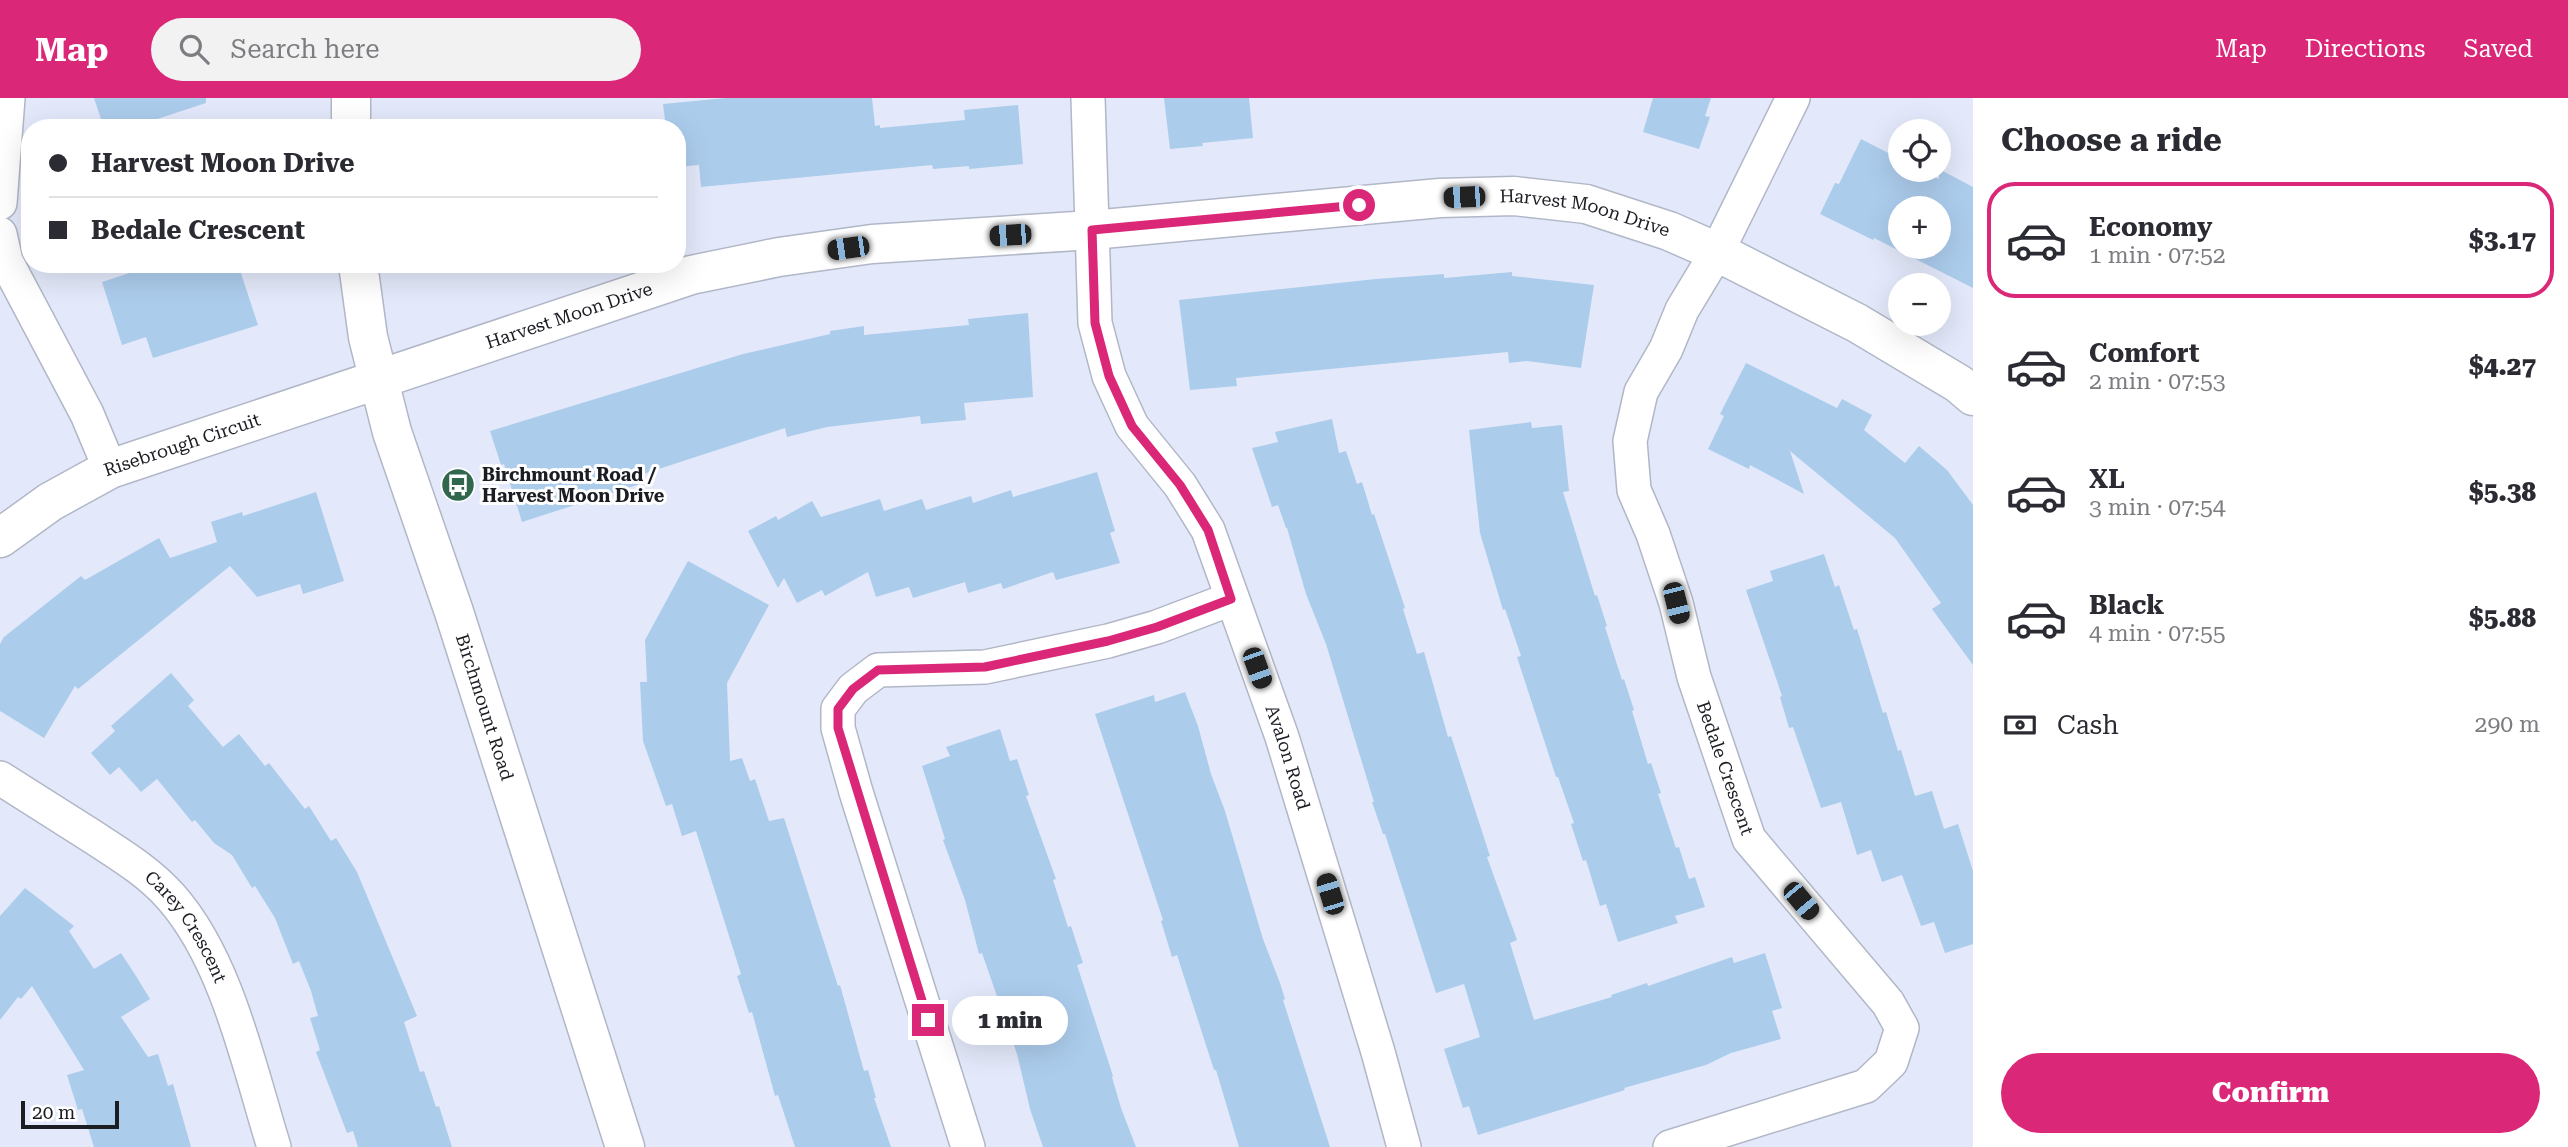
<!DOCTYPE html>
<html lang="en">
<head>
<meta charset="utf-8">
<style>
  body { margin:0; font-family:"Roboto Serif",serif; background:#f2f2f3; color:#2b2b33; height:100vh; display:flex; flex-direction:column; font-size:26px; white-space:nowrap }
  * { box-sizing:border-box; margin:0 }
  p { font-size:23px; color:#7c7c81 }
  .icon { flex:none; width:38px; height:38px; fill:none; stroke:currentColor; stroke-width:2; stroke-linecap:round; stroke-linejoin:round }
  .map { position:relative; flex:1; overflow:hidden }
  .panel { display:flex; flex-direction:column; background:#fff; width:595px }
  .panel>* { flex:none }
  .hud { position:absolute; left:21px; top:21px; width:665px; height:154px; border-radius:28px; box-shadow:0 7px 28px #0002; display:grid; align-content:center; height:154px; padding:0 28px; background:#fff }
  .fabs { position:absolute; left:1888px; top:21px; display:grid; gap:14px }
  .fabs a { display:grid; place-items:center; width:63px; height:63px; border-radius:50%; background:#fff; box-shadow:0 7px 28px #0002; font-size:35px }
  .scale { position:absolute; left:21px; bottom:18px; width:98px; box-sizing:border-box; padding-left:7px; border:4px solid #1b1d23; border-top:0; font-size:19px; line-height:24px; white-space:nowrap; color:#1b1d23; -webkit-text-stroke:5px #fff; paint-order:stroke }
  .end { position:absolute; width:32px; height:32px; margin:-16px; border:9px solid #db2777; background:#fff; box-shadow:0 0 0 4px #fff }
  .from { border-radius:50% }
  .bubble { position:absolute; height:49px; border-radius:24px; background:#fff; box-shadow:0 7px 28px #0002; font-size:23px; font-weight:800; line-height:49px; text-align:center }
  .car { position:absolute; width:21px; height:42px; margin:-21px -10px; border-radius:9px; box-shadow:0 0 5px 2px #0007; background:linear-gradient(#222 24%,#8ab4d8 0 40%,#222 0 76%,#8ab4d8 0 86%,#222 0) }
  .hud b { display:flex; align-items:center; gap:24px; height:66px; font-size:26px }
  .hud b+b { border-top:2px solid #e1e1e2 }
  .hud i { width:18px; height:18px; background:#2b2b33 }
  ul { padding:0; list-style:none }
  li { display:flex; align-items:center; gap:21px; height:116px; margin:0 14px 10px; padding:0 14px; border:4px solid transparent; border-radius:28px }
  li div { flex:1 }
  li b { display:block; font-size:26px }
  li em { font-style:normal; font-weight:800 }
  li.active { border-color:#db2777 }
  li>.icon { width:63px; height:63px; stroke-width:1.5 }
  h2 { padding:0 28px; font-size:32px; line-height:84px }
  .pay { display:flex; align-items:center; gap:18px; height:77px; padding:0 28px; font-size:26px }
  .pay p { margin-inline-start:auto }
  .cta { display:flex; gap:14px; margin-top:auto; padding:14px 28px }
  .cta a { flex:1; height:80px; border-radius:42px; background:#db2777; color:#fff; font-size:28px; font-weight:800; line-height:80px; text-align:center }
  header { display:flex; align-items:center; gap:42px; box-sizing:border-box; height:98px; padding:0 35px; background:#db2777; color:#fff }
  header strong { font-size:33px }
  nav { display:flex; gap:38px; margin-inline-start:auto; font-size:24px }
  .search { width:490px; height:63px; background:#f2f2f3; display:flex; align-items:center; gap:18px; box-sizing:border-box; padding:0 24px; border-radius:38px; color:#7c7c81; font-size:26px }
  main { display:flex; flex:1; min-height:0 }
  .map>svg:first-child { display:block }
  .building { fill:#acccec; fill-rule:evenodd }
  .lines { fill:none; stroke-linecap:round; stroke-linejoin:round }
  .minor-casing { stroke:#b1b7c7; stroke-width:36 }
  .tertiary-casing { stroke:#b1b7c7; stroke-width:41 }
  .secondary-casing { stroke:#b1b7c7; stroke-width:41 }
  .minor { stroke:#fff; stroke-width:33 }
  .tertiary { stroke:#fff; stroke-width:38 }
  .secondary { stroke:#fff; stroke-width:38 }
  .route { stroke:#db2777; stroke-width:9 }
  .labels { text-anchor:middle; stroke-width:6; stroke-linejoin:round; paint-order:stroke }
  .street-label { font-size:18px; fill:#1b1d23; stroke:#fff }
  .poi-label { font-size:18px; font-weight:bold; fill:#1b1d23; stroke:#fff; text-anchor:start }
</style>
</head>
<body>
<header>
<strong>Map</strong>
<div class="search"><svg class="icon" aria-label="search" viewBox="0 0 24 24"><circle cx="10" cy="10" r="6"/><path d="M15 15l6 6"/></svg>Search here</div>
<nav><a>Map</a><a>Directions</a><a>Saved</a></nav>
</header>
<main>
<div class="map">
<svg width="1973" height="1049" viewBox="0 0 1973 1049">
  <rect width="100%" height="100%" fill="#e3e9fa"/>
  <!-- building -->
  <path class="building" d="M 94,0 L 206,0 L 206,5 L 136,28 L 134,22 L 104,30 Z
    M 726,0 L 872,0 L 875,28 L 880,27 L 880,30 L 965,22 L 964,12 L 1018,7 L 1023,66 L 969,71 L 969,68 L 933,71 L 932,67 L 701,89 L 699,67 L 677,69 L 677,30 L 666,30 L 663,6 Z
    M 1164,0 L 1249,0 L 1253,40 L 1202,45 L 1203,48 L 1170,51 Z
    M 1653,0 L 1711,0 L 1705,18 L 1710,19 L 1699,51 L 1643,34 Z
    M 1861,41 L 1900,61 L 1900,72 L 1921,72 L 1939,81 L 1939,71 L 1973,89 L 1973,190 L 1874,140 L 1873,142 L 1820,116 L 1835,85 L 1839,86 ZM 1900,110 L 1939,110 L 1939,149 L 1900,149 Z
    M 157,166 L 238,166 L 258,227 L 153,260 L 146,239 L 122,247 L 102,184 Z
    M 1512,174 L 1512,178 L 1594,187 L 1581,270 L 1527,263 L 1509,265 L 1508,254 L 1236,280 L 1237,288 L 1190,292 L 1179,202 L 1376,181 L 1444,176 L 1444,180 Z
    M 1028,215 L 1033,299 L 964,305 L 966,322 L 921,326 L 920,318 L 827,329 L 787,339 L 785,330 L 637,378 L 640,386 L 522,424 L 504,366 L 501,367 L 490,333 L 743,256 L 830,236 L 830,233 L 864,228 L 864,237 L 969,227 L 968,221 Z
    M 1746,265 L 1837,310 L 1842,301 L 1872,317 L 1864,332 L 1905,365 L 1919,348 L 1947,372 L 1973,407 L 1973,567 L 1932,511 L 1941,505 L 1895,440 L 1790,353 L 1804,396 L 1750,367 L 1749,371 L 1708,351 L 1724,318 L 1720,316 Z
    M 1332,321 L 1339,355 L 1346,353 L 1357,386 L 1362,384 L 1372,417 L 1374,416 L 1405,510 L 1403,511 L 1417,556 L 1424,554 L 1448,639 L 1451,638 L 1490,758 L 1487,759 L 1517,842 L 1510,845 L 1534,922 L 1612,899 L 1611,897 L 1647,885 L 1648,888 L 1732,859 L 1734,865 L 1765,855 L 1782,910 L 1772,913 L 1781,941 L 1731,955 L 1706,967 L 1624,990 L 1625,992 L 1478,1037 L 1469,1008 L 1463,1010 L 1444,951 L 1480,939 L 1464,886 L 1436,895 L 1385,736 L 1383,736 L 1372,704 L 1374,704 L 1326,546 L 1306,496 L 1287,430 L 1286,430 L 1278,407 L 1272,409 L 1252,350 L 1278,344 L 1275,334 Z
    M 1531,324 L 1532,330 L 1562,327 L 1569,393 L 1563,394 L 1595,498 L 1597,497 L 1607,528 L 1605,529 L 1622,582 L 1624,581 L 1634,612 L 1632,613 L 1648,666 L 1651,665 L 1661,695 L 1658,696 L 1676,750 L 1679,749 L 1689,781 L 1695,779 L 1705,809 L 1675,818 L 1678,825 L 1618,844 L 1606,806 L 1600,808 L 1586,762 L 1583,763 L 1571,726 L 1574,725 L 1558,679 L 1556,679 L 1517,559 L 1521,558 L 1505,511 L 1503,512 L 1480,435 L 1469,332 Z
    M 1097,374 L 1115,433 L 1110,435 L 1120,465 L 1056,482 L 1053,474 L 1003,491 L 1001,485 L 968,495 L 965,484 L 913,500 L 909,489 L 876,499 L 868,474 L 825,498 L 822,492 L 797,505 L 784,480 L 778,490 L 748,433 L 776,418 L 778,422 L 812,403 L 821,419 L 880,401 L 884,413 L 922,401 L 926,412 L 971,398 L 973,405 L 1011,392 L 1013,399 Z
    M 316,394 L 344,483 L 303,496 L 300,486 L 257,499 L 230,468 L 78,591 L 75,588 L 44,640 L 0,613 L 0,546 L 4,539 L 81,478 L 85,482 L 159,440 L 170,460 L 217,444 L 211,424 L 242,414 L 243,418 Z
    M 1824,456 L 1835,489 L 1839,487 L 1854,532 L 1857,531 L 1883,615 L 1886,614 L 1898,653 L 1901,652 L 1915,698 L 1932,693 L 1944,731 L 1958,726 L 1973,773 L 1973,846 L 1945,855 L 1934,824 L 1921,828 L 1902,777 L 1882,784 L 1871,752 L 1857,757 L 1841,704 L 1821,710 L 1793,629 L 1789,630 L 1780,599 L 1782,598 L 1746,492 L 1773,483 L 1770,473 Z
    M 688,463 L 769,507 L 727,585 L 730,663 L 742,660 L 750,683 L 755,681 L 769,723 L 784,720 L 838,888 L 840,887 L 864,973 L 868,972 L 876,1000 L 874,1000 L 891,1049 L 795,1049 L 778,997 L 775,998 L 752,914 L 749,915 L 737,878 L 741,876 L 696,733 L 682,738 L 672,706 L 666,708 L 643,643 L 640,584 L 647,584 L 645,542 Z
    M 171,575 L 194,602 L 188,608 L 223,649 L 239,636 L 265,668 L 269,665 L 305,711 L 309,708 L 331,743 L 336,740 L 357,774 L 417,918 L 404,924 L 420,974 L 424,973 L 436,1009 L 439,1008 L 452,1049 L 358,1049 L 353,1033 L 347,1035 L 316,954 L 320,952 L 310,920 L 318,918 L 311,893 L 299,863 L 293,866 L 275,820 L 255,788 L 252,790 L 232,757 L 214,745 L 195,722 L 192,724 L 157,681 L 141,694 L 119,669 L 110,677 L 91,655 L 115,633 L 111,628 Z
    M 1185,594 L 1198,628 L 1211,676 L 1225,713 L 1263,841 L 1280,885 L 1285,901 L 1283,902 L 1330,1049 L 1239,1049 L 1216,972 L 1214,972 L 1177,857 L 1172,859 L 1161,823 L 1163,822 L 1095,616 L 1154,597 L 1155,604 Z
    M 1000,631 L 1010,663 L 1017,661 L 1029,697 L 1026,698 L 1056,781 L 1053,782 L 1068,829 L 1071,828 L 1083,865 L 1077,867 L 1113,978 L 1112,979 L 1121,1010 L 1136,1049 L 1043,1049 L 1030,1011 L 1017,956 L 982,855 L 979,856 L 965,802 L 943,742 L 945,741 L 922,668 L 950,658 L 946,649 Z
    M 25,790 L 74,828 L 69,833 L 94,871 L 121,855 L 136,878 L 150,901 L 121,919 L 148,959 L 158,956 L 168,988 L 173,986 L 191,1049 L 94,1049 L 82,1011 L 78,1012 L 67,977 L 84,972 L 32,888 L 21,901 L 18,899 L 0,922 L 0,818 Z"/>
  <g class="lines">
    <!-- minor casing -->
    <g class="minor-casing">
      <g id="minor">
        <path id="s1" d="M 1088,0 L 1095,225 L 1109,278 L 1132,328 L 1180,387 L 1208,432 L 1282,639 L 1378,954 L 1404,1049"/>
        <path d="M 0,105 L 8,0"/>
        <path d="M 0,136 L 6,163 L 87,316 L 110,371"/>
        <path id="s2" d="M 0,680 C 30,699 60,718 90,737 C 119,756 148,773 171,799 C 227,862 249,969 274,1049"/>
        <path d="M 968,1049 L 856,694 L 838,630 L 838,611 L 853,591 L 878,572 L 985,569 L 1108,543 L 1157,529 L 1231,501"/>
        <path d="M 1670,1049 L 1866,988 L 1891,964 L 1902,930 L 1888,905 L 1749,741 L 1694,579 L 1676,505 L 1653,436 L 1634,392 L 1630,343 L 1641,294 L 1666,251 L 1682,212 L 1717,154 L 1793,0"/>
      </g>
    </g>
    <!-- tertiary casing -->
    <g class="tertiary-casing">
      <g id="tertiary">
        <path id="s3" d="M 0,440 L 50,404 L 110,371 L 691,177 L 779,159 L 872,146 L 1092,132 L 1440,100 L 1514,98 L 1586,106 L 1669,133 L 1717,154 L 1857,225 L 1959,286 L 1973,298"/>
      </g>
    </g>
    <!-- secondary casing -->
    <g class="secondary-casing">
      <g id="secondary">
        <path d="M 351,30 L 351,0"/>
        <path id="s4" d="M 358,166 L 368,239 L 392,334 L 454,514 L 625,1049"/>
      </g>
    </g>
    <!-- minor -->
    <use href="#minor" class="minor"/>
    <!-- tertiary -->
    <use href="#tertiary" class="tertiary"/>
    <!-- secondary -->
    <use href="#secondary" class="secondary"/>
  </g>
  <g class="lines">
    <!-- route -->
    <path class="route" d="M 928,922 L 838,630 L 838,611 L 853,591 L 878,572 L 985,569 L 1108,543 L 1157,529 L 1231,501 L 1208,432 L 1180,387 L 1132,328 L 1109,278 L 1095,225 L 1092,132 L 1359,107"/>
  </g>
  <!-- icons -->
  <defs>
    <g id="bus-disc" transform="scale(1.75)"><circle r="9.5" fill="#31674d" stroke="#fff"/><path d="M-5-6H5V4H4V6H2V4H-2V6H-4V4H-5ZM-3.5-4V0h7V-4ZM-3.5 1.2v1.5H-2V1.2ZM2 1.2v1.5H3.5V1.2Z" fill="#fff"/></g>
  </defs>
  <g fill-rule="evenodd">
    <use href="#bus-disc" x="458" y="387"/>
  </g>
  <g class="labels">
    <!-- street labels -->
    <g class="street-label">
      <text dy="6" stroke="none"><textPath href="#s3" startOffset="1643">Harvest Moon Drive</textPath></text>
      <text dy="6" stroke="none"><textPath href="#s3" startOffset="614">Harvest Moon Drive</textPath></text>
      <text dy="6" stroke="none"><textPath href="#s3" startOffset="206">Risebrough Circuit</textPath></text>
      <text dy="6" stroke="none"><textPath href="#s4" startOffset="462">Birchmount Road</textPath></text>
      <text dy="6" stroke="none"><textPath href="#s1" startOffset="705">Avalon Road</textPath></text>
      <text transform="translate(1725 670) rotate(71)" y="6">Bedale Crescent</text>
      <text dy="6" stroke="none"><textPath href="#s2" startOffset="242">Carey Crescent</textPath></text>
    </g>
    <!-- poi labels -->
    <g class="poi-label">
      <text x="482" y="383">Birchmount Road /<tspan x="482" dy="21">Harvest Moon Drive</tspan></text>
    </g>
  </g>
</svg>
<div class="fabs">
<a><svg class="icon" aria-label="locate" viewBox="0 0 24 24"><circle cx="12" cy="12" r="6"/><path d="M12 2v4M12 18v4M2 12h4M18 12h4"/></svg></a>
<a>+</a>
<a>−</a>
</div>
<div class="scale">20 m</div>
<i class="end from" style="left:1359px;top:107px"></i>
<i class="end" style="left:928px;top:922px"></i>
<div class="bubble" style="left:952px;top:898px;width:116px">1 min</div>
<i class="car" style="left:1464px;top:99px;rotate:268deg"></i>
<i class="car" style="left:1010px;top:137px;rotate:266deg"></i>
<i class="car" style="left:848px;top:150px;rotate:262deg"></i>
<i class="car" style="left:1676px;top:505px;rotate:166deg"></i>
<i class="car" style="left:1257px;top:570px;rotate:160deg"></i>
<i class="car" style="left:1330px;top:796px;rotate:343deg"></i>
<i class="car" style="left:1801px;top:803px;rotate:140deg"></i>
<div class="hud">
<b><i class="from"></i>Harvest Moon Drive</b>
<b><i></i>Bedale Crescent</b>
</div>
</div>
<section class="panel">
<h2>Choose a ride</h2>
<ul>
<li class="active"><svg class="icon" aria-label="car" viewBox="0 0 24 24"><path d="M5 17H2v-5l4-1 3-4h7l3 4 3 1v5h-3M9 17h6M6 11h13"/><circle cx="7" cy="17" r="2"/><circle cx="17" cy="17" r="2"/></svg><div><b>Economy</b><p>1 min · 07:52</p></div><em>$3.17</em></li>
<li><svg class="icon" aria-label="car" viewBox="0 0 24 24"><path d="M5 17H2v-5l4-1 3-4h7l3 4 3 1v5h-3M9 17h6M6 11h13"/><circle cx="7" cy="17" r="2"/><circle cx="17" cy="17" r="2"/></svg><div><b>Comfort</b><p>2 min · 07:53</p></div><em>$4.27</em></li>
<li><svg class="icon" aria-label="car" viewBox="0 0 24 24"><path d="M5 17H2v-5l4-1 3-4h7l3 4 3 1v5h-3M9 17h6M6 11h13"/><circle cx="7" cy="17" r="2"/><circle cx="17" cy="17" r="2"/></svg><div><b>XL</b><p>3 min · 07:54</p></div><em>$5.38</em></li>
<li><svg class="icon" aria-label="car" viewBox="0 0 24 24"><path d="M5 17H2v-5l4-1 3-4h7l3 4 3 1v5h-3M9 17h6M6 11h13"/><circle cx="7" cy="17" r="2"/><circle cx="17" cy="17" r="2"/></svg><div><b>Black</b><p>4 min · 07:55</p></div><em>$5.88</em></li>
</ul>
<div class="pay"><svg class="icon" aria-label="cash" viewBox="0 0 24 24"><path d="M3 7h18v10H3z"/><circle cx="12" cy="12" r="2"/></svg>Cash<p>290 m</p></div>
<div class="cta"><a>Confirm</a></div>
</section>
</main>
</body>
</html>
